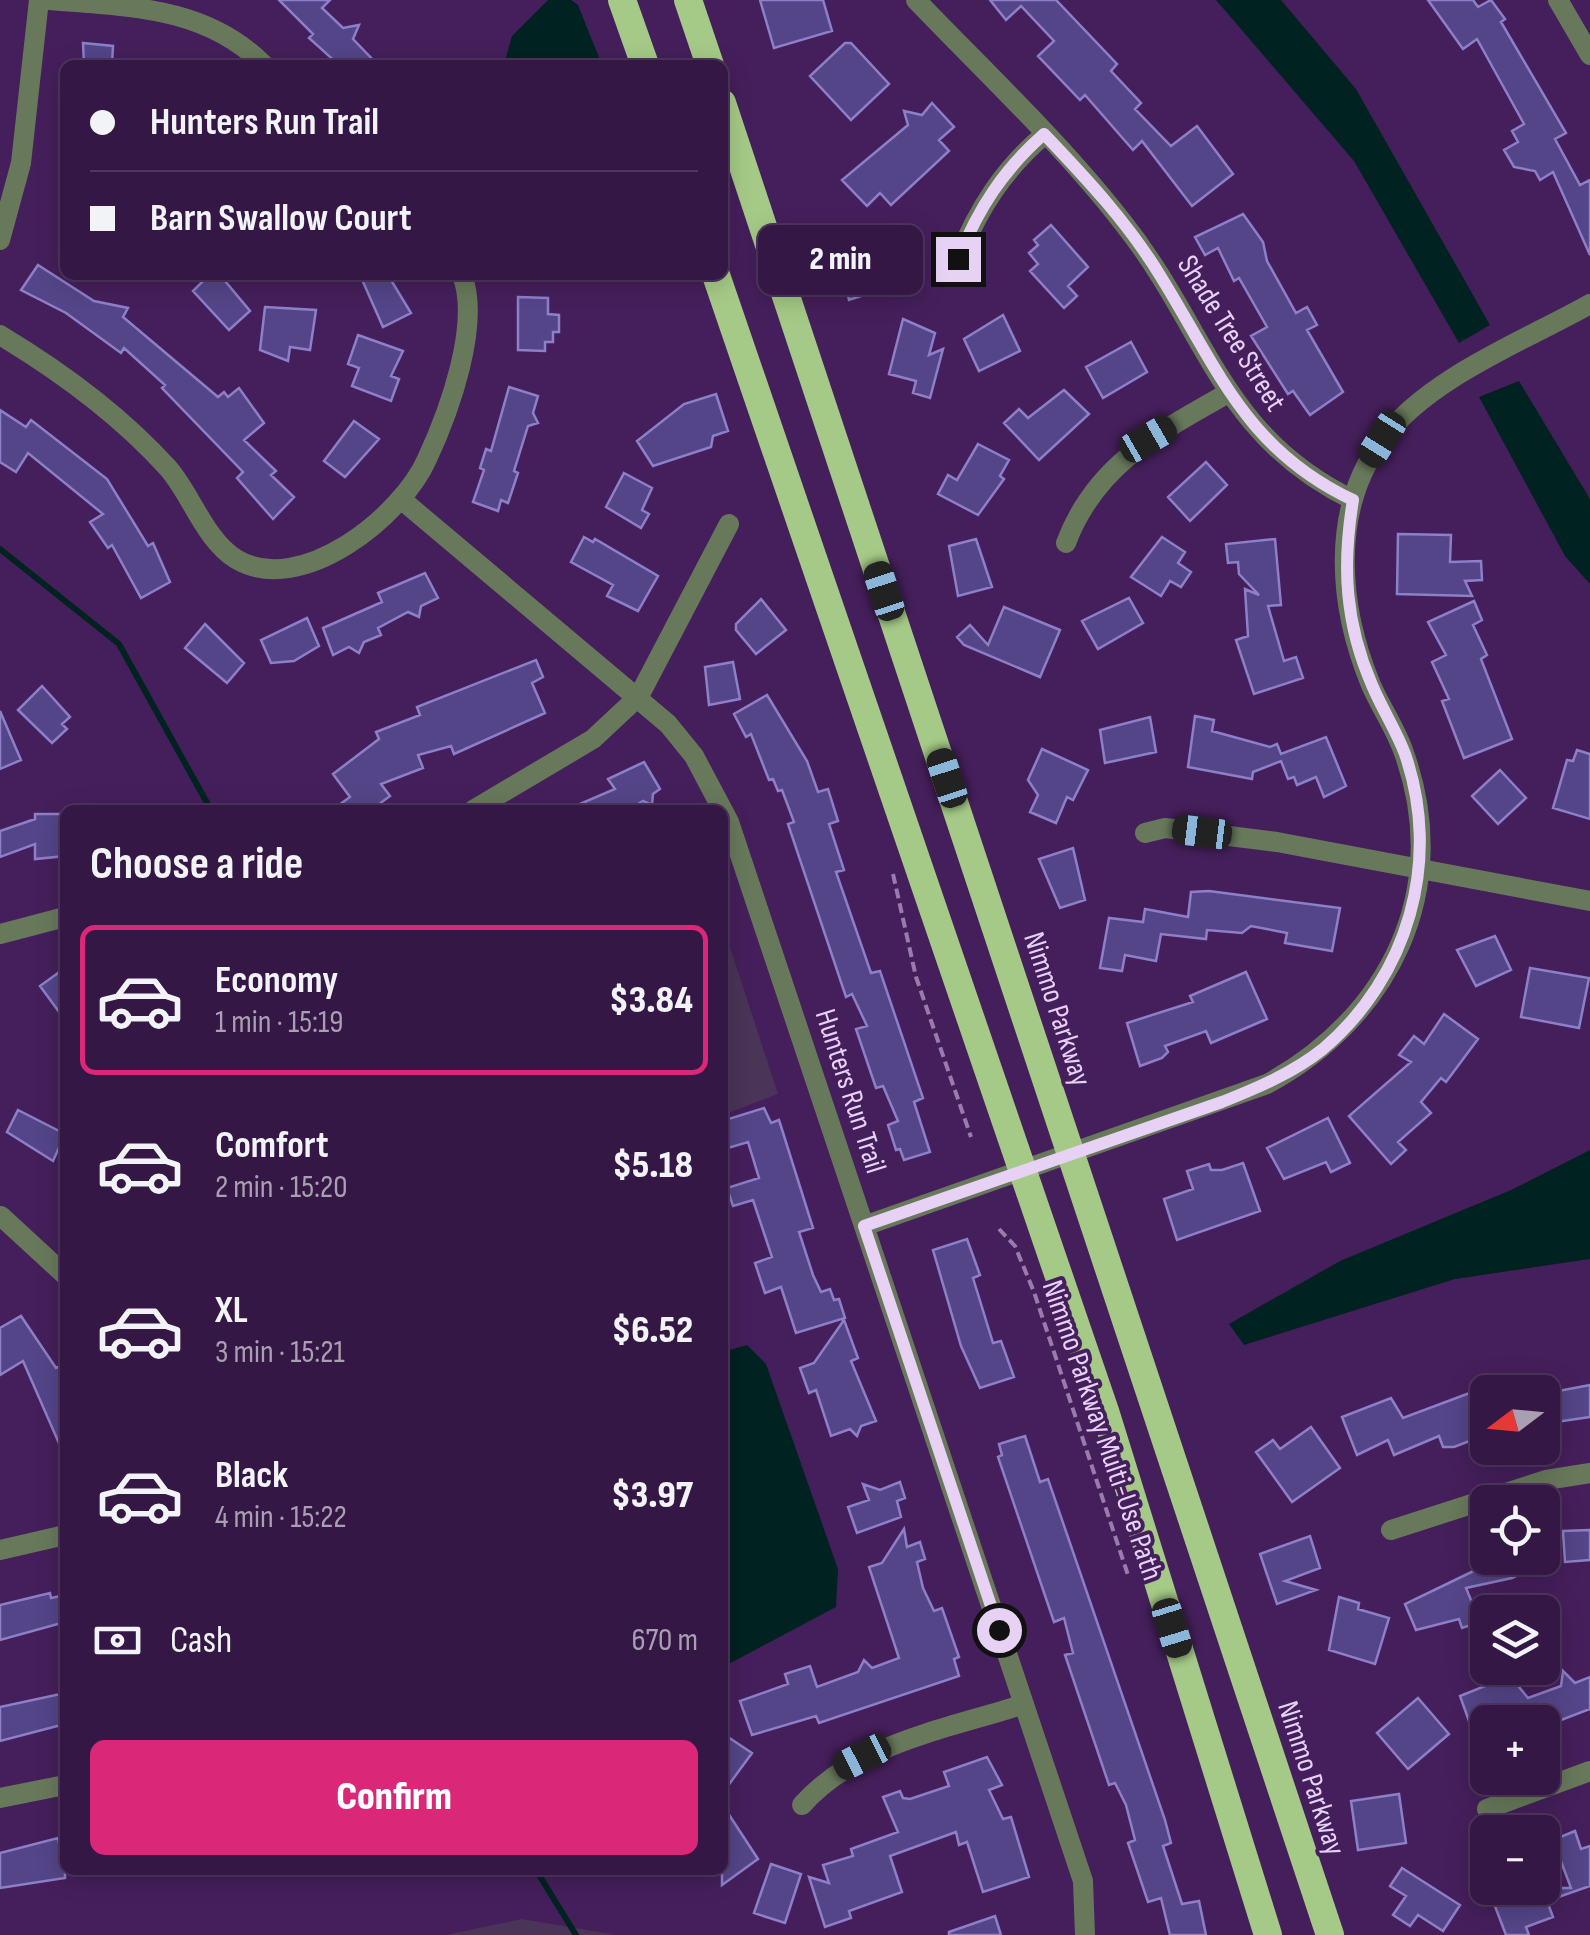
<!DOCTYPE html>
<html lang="en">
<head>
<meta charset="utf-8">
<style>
  body { margin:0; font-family:"Sofia Sans Condensed",sans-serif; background:#3f244f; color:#f1f3f6; height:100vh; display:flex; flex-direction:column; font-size:38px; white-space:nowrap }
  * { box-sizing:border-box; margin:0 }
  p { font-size:32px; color:#a99fb2 }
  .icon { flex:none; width:55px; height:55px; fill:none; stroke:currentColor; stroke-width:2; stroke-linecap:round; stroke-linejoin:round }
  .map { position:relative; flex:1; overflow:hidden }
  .panel { position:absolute; left:60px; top:805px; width:668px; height:1070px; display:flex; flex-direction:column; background:#341744; border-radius:15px; box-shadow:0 5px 25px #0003,0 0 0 2px #4e365d }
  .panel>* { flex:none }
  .top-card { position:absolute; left:60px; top:60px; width:668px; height:220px; border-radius:15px; box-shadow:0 5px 25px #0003,0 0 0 2px #4e365d; display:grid; align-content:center; height:220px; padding:0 30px; background:#341744 }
  .needle { width:65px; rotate:254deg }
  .fabs { position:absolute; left:1470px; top:1375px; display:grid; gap:20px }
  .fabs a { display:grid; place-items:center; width:90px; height:90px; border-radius:15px; background:#341744; box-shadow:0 5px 25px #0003,0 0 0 2px #4e365d; font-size:50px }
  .end { position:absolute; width:45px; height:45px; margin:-22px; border:12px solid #e7d2f6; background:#111; box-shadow:0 0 0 5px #111 }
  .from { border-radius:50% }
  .bubble { position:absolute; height:70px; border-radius:15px; background:#341744; box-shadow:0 5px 25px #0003,0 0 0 2px #4e365d; font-size:32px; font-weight:800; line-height:70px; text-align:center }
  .car { position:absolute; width:30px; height:60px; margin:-30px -15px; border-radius:12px; box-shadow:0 0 8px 2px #0007; background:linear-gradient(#222 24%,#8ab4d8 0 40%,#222 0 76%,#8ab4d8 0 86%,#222 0) }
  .top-card b { display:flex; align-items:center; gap:35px; height:95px; font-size:38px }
  .top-card b+b { border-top:2px solid #4e365d }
  .top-card i { width:25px; height:25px; background:#f1f3f6 }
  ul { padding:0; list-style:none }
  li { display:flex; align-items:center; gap:30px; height:150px; margin:0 20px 15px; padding:0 10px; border:5px solid transparent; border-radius:15px }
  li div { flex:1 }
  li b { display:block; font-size:38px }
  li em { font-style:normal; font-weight:800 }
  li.current { border-color:#db2777 }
  li>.icon { width:90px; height:90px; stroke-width:1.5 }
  h2 { padding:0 30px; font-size:45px; line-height:120px }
  .pay { display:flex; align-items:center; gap:25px; height:110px; padding:0 30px; font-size:38px }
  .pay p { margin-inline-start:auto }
  .action { display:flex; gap:20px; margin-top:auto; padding:20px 30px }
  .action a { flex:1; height:115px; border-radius:15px; background:#db2777; color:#fff; font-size:40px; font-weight:800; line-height:115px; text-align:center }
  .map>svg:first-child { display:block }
  .green { fill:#4a3457 }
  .water { fill:#002322 }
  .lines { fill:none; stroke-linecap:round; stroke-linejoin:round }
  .stream { stroke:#002322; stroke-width:6 }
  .building { fill:#544588; stroke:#8d7fc8; stroke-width:2.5 }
  .path { stroke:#997cac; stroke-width:4; stroke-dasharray:10 5; stroke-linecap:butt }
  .minor { stroke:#68795b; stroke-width:20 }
  .trunk { stroke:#a5ca87; stroke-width:28 }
  .route { stroke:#e7d2f6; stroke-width:12 }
  .labels { text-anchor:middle; stroke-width:8; stroke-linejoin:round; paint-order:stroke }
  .street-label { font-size:30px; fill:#e7d2f6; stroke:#451f5b }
</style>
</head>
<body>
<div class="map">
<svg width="1590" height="1935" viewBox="0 0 1590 1935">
  <rect width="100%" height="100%" fill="#451f5b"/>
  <!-- green -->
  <path class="green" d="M 723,926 L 778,1094 L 723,1115 L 722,1115 Z
    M 522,1919 L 616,1935 L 446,1935 Z"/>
  <!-- water -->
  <path class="water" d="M 548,0 L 571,0 L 578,5 L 602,65 L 504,65 L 512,36 Z
    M 1216,0 L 1281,0 L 1356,89 L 1490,325 L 1459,343 L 1354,161 Z
    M 1519,381 L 1590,499 L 1590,584 L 1565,556 L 1479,397 Z
    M 1590,1150 L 1590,1259 L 1455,1279 L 1244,1345 L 1229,1324 L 1340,1261 L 1511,1190 Z
    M 747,1345 L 766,1364 L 838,1569 L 836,1607 L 723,1667 L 723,1352 Z"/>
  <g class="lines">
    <!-- stream -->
    <path class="stream" d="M 0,549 L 119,644 L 211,810
      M 536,1870 L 576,1935"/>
  </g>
  <!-- building -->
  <path class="building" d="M 279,0 L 330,0 L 322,8 L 343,28 L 359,25 L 353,39 L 378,65 L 339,65 L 309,38 L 313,34 Z
    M 760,0 L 823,0 L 832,31 L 774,48 Z
    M 990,0 L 1056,0 L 1117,64 L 1111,71 L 1141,103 L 1135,109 L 1171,146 L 1197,126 L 1233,174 L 1192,206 L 1142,141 L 1133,150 L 1085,95 L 1080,100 L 1038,56 L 1054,41 L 1021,6 L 1006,20 Z
    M 1428,0 L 1473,0 L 1478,7 L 1491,0 L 1505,19 L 1501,22 L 1566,133 L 1555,139 L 1580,185 L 1590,180 L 1590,255 L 1553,172 L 1540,180 L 1535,171 L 1514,167 L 1504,150 L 1518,142 L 1512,131 L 1524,124 L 1477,39 L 1463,49 Z
    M 83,43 L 113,46 L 112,65 L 84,65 Z
    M 845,43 L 851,43 L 889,84 L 851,120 L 810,76 Z
    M 932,103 L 954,127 L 939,140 L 949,151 L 891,205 L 880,193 L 867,206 L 842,180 L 908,125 L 904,111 L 922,115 Z
    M 1243,214 L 1263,242 L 1267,261 L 1296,313 L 1307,307 L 1317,325 L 1307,330 L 1343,392 L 1310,415 L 1293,391 L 1288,394 L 1251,336 L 1267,327 L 1239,278 L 1234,281 L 1218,248 L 1205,255 L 1195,237 Z
    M 1051,225 L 1088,267 L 1068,286 L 1077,296 L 1064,308 L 1030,271 L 1038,264 L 1029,253 L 1038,245 L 1034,240 Z
    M 880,244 L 887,266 L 873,270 L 880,290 L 849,300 L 846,286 L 835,281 L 836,261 Z
    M 38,265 L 94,301 L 128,308 L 123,317 L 218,397 L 224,392 L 228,397 L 239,388 L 264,423 L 244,440 L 276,471 L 271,475 L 294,497 L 273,519 L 237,478 L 243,472 L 162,388 L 165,385 L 124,348 L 121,353 L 66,313 L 21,290 Z
    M 209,275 L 220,275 L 250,311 L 229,330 L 193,291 Z
    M 360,275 L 388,275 L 411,313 L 383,327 Z
    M 518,297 L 548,298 L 548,314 L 559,315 L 559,332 L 553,332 L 553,342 L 545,342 L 545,351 L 518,350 Z
    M 265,307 L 316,310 L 310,350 L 290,347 L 288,361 L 260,350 Z
    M 1003,315 L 1020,351 L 979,371 L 964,339 Z
    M 903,319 L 935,333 L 929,355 L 943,349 L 930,398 L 913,393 L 916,381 L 889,374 Z
    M 358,335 L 403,351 L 391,376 L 399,379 L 391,401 L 352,386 L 359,368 L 348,364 Z
    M 1131,342 L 1147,372 L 1103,398 L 1086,367 Z
    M 509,387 L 538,396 L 533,413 L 538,423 L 528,426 L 514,471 L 518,473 L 508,503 L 501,500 L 498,511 L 473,502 L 484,470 L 480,468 L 486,449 L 491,451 Z
    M 1064,390 L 1089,414 L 1039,460 L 1004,423 L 1019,409 L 1028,418 Z
    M 716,394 L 728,431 L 713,436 L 711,447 L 653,466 L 637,441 L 684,404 Z
    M 0,410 L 26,427 L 31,420 L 107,479 L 148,546 L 153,543 L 170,582 L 141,598 L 112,545 L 108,548 L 90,522 L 103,514 L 28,453 L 16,472 L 0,462 Z
    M 354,421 L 379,439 L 345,477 L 324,461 Z
    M 978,444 L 1009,460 L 1000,476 L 1004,479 L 978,515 L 938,494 L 948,475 L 957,480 Z
    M 1206,462 L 1227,485 L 1190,521 L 1168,497 Z
    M 624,473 L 652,488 L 642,510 L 649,514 L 641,528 L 606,507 Z
    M 1398,534 L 1451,535 L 1450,562 L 1481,561 L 1482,580 L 1465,581 L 1472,596 L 1397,594 Z
    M 584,537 L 593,542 L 595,539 L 658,576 L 638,611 L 607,596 L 613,585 L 571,562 Z
    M 1162,537 L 1185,552 L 1178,563 L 1191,572 L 1181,587 L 1170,581 L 1161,596 L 1131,577 Z
    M 976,539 L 992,587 L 958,596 L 949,546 Z
    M 1275,539 L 1281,605 L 1268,606 L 1284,661 L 1296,657 L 1303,678 L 1254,694 L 1236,640 L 1248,636 L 1245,589 L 1259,595 L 1239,574 L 1238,562 L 1228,563 L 1226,544 Z
    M 425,573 L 438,598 L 421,606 L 419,617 L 408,612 L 378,628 L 381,635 L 364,642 L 359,653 L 349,647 L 333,655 L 323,628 L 382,602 L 378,593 Z
    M 1129,598 L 1143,623 L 1098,649 L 1082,621 Z
    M 761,599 L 786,630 L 756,654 L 736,630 L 736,624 Z
    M 1474,601 L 1482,620 L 1473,625 L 1487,655 L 1481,659 L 1512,739 L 1464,758 L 1442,701 L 1449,699 L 1432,662 L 1446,655 L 1428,622 Z
    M 1004,607 L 1060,630 L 1040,677 L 964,645 L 957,637 L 970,625 L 988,645 Z
    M 307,618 L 319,646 L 294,661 L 271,663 L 261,640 Z
    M 205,624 L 244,663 L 227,683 L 185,648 Z
    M 536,660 L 543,677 L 532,683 L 545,713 L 454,754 L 451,746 L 418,755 L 423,768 L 381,784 L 390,796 L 371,810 L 332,810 L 350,797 L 333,774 L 379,739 L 376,732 L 420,715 L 417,707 Z
    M 733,662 L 740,699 L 709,705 L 705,667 Z
    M 42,686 L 70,717 L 62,724 L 67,729 L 52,743 L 18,710 Z
    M 767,695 L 807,761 L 818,792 L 828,789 L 838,821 L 829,824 L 844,870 L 836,872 L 871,973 L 880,971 L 923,1098 L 914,1102 L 930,1152 L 904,1160 L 900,1149 L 896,1150 L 888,1125 L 898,1121 L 883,1086 L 876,1088 L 856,1029 L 867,1026 L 852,994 L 846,997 L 788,824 L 794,822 L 782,790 L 778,791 L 773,779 L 769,780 L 751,734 L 746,737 L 734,714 Z
    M 0,711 L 21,760 L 0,769 Z
    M 1195,716 L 1214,720 L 1212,731 L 1270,747 L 1277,744 L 1281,754 L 1326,737 L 1346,786 L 1324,797 L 1316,777 L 1297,785 L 1294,777 L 1288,779 L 1281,761 L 1253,772 L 1252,779 L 1188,767 Z
    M 1150,717 L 1156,752 L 1105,763 L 1100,730 Z
    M 1042,749 L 1088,770 L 1073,800 L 1067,797 L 1056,823 L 1030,812 L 1038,795 L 1028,780 Z
    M 1577,750 L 1590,754 L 1590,819 L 1553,808 L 1567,760 L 1573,761 Z
    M 644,762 L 660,789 L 653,794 L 652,805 L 643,801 L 628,810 L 566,810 L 615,789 L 608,779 Z
    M 1500,770 L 1526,798 L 1498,824 L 1472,796 Z
    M 35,814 L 65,814 L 65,856 L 35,859 L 35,844 L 0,857 L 0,831 L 35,819 Z
    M 1073,848 L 1085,900 L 1060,908 L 1039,859 Z
    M 1209,891 L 1340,908 L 1332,951 L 1285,943 L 1287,933 L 1251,926 L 1242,933 L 1207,930 L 1206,939 L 1161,934 L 1156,961 L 1125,955 L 1122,971 L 1100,968 L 1109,918 L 1143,922 L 1145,909 L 1188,917 L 1191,892 Z
    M 1495,936 L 1511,970 L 1476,986 L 1457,950 Z
    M 65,968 L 65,1020 L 40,986 Z
    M 1530,968 L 1589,978 L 1579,1028 L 1521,1017 Z
    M 1246,972 L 1267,1019 L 1211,1043 L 1206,1031 L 1165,1046 L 1168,1052 L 1162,1058 L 1140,1066 L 1127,1023 L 1193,1002 L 1190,996 Z
    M 1444,1014 L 1478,1039 L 1446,1082 L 1441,1078 L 1421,1102 L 1431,1113 L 1398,1142 L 1406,1150 L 1391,1164 L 1349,1116 L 1411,1062 L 1399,1055 L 1414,1036 L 1424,1044 Z
    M 764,1108 L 771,1123 L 779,1120 L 813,1228 L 799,1232 L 813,1275 L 821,1292 L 830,1289 L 834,1300 L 839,1299 L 845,1318 L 796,1333 L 781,1287 L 765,1293 L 755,1263 L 772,1257 L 753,1200 L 733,1206 L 727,1188 L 759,1178 L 748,1142 L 728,1148 L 722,1121 Z
    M 18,1110 L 65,1134 L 53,1161 L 7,1132 Z
    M 1328,1118 L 1350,1163 L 1331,1172 L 1326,1162 L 1284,1179 L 1267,1148 Z
    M 1243,1163 L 1260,1211 L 1177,1240 L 1164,1199 L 1193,1189 L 1187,1171 L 1209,1164 L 1211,1170 L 1222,1170 Z
    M 967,1239 L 980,1275 L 973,1278 L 993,1343 L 1001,1341 L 1014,1377 L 980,1388 L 961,1346 L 933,1250 Z
    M 21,1316 L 56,1368 L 65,1364 L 65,1457 L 23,1361 L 0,1375 L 0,1328 Z
    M 844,1320 L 858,1358 L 851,1361 L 876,1421 L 861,1426 L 857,1436 L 850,1429 L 831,1436 L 816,1390 L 809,1393 L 800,1368 L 814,1363 Z
    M 1590,1385 L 1590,1417 L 1542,1424 L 1542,1394 Z
    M 1475,1391 L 1488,1434 L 1454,1447 L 1443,1447 L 1439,1436 L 1394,1455 L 1388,1440 L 1357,1455 L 1342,1417 L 1391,1398 L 1403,1418 Z
    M 1311,1427 L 1340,1468 L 1292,1502 L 1256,1452 L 1273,1440 L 1280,1449 Z
    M 1025,1436 L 1040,1482 L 1048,1479 L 1165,1820 L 1171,1843 L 1163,1846 L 1182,1904 L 1199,1901 L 1206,1935 L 1170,1935 L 1161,1898 L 1148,1902 L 1128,1843 L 1135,1840 L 1126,1805 L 1115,1783 L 1109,1785 L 1065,1655 L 1073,1653 L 1064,1618 L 1054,1622 L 998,1457 L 1002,1455 L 999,1444 Z
    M 900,1482 L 905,1498 L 897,1501 L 901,1517 L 857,1533 L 848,1507 L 869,1500 L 863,1484 L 880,1490 Z
    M 904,1529 L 907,1547 L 920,1542 L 925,1559 L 917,1562 L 923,1588 L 934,1611 L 942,1608 L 959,1657 L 954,1659 L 959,1676 L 819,1723 L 816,1716 L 752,1735 L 740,1701 L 788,1684 L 785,1674 L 810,1666 L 817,1687 L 858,1672 L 864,1660 L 872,1668 L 899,1658 L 869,1567 L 882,1563 Z
    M 1590,1530 L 1590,1560 L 1565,1562 L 1563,1531 Z
    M 1310,1536 L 1320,1568 L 1285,1581 L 1316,1590 L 1277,1604 L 1260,1554 Z
    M 1481,1558 L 1552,1559 L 1512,1578 L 1466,1588 L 1480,1622 L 1462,1628 L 1459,1619 L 1416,1630 L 1405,1604 L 1484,1566 Z
    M 50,1593 L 51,1598 L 65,1595 L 65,1622 L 0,1640 L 0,1605 Z
    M 1339,1597 L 1359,1603 L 1358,1609 L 1389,1618 L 1375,1664 L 1329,1650 Z
    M 1563,1671 L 1575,1683 L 1590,1677 L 1590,1709 L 1556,1722 L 1488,1722 L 1488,1729 L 1474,1735 L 1460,1696 L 1510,1676 L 1528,1698 L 1561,1686 Z
    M 65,1693 L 65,1724 L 0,1741 L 0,1707 Z
    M 1418,1698 L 1449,1734 L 1408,1769 L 1377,1733 Z
    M 722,1733 L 752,1753 L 722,1794 Z
    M 987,1757 L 1002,1785 L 989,1790 L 1003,1819 L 1011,1817 L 1029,1877 L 983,1892 L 967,1842 L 959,1845 L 956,1832 L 890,1856 L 902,1892 L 849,1911 L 851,1918 L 825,1927 L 809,1877 L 829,1883 L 823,1865 L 853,1856 L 851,1849 L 898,1832 L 883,1797 L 900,1791 L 903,1798 L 910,1799 L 949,1786 L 944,1772 Z
    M 1399,1794 L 1406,1843 L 1358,1850 L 1351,1801 Z
    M 722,1804 L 758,1859 L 722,1885 Z
    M 1575,1831 L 1581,1849 L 1590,1846 L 1590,1886 L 1547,1901 L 1553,1917 L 1526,1927 L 1529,1935 L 1506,1935 L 1488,1888 L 1571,1888 L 1553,1840 Z
    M 58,1838 L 59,1843 L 65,1842 L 65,1878 L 0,1888 L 0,1853 Z
    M 771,1864 L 801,1874 L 785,1923 L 754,1913 Z
    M 1402,1868 L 1460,1905 L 1443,1931 L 1418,1915 L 1410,1926 L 1393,1915 L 1406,1896 L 1390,1886 Z
    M 995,1916 L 1001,1935 L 949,1935 L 949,1932 Z"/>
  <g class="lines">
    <!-- path -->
    <path class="path" d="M 893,874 L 916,977 L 971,1137
      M 999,1229 L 1015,1246 L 1034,1292 L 1128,1575"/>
    <!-- minor -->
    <path class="minor" d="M 50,0 C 129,7 205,6 264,65
      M 916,0 C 986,73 1062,144 1124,224 C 1207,329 1221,436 1353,500
      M 1558,0 L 1590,55
      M 0,240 L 21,163 L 39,0
      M 958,259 C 978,209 1003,170 1044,135
      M 0,335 C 60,371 121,416 168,468 C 191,494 205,540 236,559 C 301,598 402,516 427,459 C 449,412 481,324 462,275
      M 402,500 L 668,724 L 694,756 L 729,822 L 1083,1881 L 1085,1935
      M 1066,543 C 1095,465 1159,432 1228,393
      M 473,810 L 593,739 L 639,696 L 729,524
      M 1145,833 L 1165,828 L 1277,842 L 1590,901
      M 0,934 L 65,917
      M 1,1216 L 65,1275
      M 864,1226 L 1267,1084 C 1390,1017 1453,890 1404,753 C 1396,729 1381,708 1371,685 C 1339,608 1329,510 1383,439 C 1428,378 1524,341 1590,304
      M 1391,1530 L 1546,1480 L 1590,1473
      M 0,1550 L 65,1535
      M 0,1798 L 65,1785
      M 802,1805 C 857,1743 948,1729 1024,1704
      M 1487,1809 L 1590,1771"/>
    <!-- trunk -->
    <path class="trunk" d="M 622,0 L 645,65
      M 688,0 L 710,65
      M 722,103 L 1330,1935
      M 716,275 L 1105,1411 L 1268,1935"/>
  </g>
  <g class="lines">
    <!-- route -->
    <path class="route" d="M 958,259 C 978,209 1003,170 1044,134 C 1087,179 1129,224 1161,277 C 1219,371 1247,450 1353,500 C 1342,566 1345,623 1372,685 C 1382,709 1396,730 1405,754 C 1442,861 1408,977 1323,1049 C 1293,1073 1257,1088 1222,1102 L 864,1226 L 999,1630"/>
  </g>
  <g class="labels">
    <!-- street labels -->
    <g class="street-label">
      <text transform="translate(1232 333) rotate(58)" y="10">Shade Tree Street</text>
      <text transform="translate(1058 1009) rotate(72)" y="10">Nimmo Parkway</text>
      <text transform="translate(851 1091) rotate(72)" y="10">Hunters Run Trail</text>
      <text transform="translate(1103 1430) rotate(71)" y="10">Nimmo Parkway Multi-Use Path</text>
      <text transform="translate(1312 1778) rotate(72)" y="10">Nimmo Parkway</text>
    </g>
  </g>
</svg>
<div class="fabs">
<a><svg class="needle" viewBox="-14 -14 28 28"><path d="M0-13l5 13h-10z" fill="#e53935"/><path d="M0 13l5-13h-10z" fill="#a99fb2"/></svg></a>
<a><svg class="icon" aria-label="locate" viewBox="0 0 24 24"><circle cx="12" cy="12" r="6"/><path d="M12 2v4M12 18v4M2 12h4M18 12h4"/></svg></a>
<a><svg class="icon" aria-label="layers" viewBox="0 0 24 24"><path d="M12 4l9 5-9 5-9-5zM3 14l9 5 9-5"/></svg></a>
<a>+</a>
<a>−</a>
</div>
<i class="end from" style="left:999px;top:1630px"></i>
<i class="end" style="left:958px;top:259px"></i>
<div class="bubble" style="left:758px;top:225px;width:165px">2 min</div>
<i class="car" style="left:1148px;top:439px;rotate:60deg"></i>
<i class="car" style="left:1382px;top:439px;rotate:212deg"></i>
<i class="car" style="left:884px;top:591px;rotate:342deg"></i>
<i class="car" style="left:947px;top:778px;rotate:342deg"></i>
<i class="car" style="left:1202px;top:832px;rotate:277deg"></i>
<i class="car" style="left:1172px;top:1628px;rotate:163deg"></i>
<i class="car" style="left:862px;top:1757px;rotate:243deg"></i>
<div class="top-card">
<b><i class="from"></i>Hunters Run Trail</b>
<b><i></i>Barn Swallow Court</b>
</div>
<section class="panel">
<h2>Choose a ride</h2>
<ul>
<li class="current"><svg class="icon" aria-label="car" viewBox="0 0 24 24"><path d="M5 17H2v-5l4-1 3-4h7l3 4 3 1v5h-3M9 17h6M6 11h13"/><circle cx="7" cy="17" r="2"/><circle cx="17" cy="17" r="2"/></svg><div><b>Economy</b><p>1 min · 15:19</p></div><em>$3.84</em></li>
<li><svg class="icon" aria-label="car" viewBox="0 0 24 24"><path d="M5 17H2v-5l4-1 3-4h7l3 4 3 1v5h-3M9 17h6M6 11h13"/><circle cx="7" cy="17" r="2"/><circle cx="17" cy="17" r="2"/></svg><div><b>Comfort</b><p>2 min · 15:20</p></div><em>$5.18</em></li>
<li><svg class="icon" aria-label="car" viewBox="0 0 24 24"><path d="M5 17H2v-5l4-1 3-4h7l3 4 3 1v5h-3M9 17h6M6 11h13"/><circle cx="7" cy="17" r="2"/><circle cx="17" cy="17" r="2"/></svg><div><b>XL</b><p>3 min · 15:21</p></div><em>$6.52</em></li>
<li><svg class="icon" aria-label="car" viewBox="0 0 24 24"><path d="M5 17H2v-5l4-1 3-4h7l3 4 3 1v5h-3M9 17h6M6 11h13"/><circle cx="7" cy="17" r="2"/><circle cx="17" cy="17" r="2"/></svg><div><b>Black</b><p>4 min · 15:22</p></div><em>$3.97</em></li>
</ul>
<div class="pay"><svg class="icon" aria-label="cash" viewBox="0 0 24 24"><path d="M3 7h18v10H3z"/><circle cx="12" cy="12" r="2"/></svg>Cash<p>670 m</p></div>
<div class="action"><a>Confirm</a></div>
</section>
</div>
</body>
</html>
